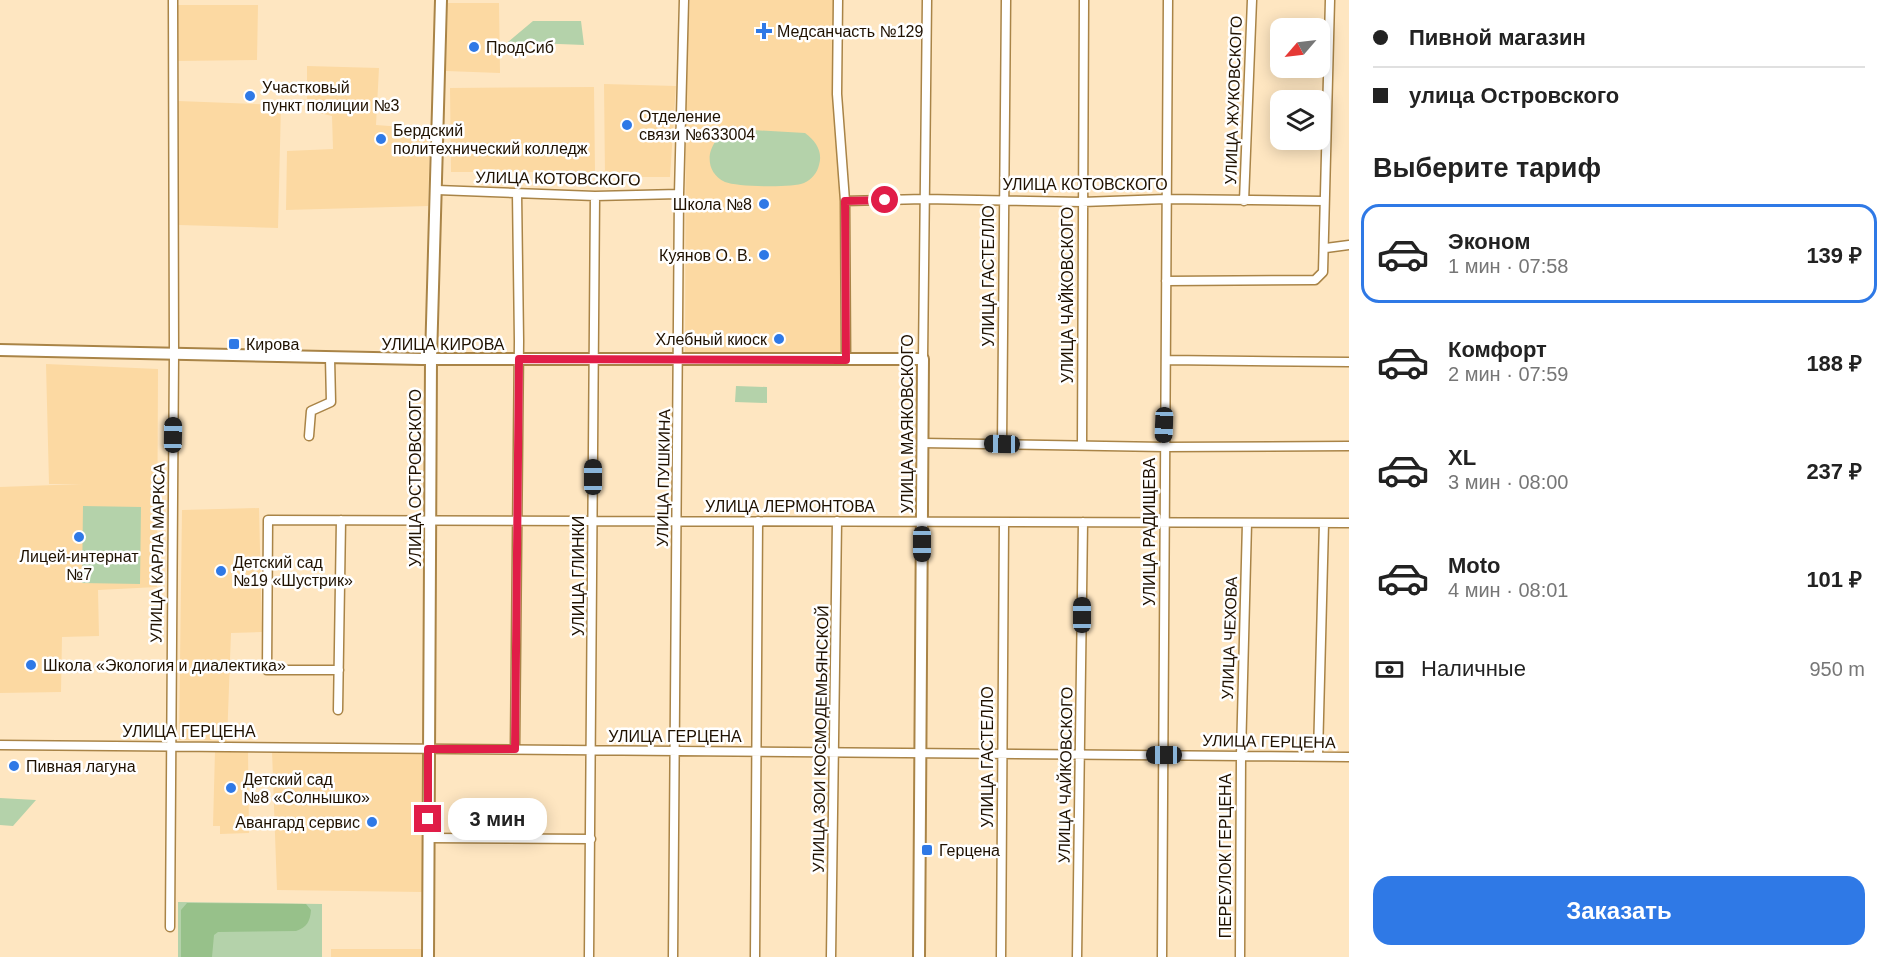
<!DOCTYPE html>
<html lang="ru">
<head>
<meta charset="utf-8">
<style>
  body { margin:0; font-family:Arial,sans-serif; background:#f6f6f6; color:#222; height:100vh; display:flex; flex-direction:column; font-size:22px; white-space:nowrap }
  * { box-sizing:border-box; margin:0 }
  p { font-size:20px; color:#767676 }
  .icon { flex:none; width:33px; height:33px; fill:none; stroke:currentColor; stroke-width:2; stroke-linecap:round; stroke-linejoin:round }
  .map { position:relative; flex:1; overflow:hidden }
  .sheet { display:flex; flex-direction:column; background:#fff; width:540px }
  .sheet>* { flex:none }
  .top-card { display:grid; align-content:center; height:132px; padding:0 24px; background:#fff }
  .needle { width:39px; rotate:242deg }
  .fabs { position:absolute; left:1270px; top:18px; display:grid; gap:12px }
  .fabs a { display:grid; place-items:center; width:60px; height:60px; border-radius:12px; background:#fff; box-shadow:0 3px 15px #0003; font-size:30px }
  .end { position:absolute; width:27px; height:27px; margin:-14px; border:8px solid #e11d48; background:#fff; box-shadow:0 0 0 3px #fff }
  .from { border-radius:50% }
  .bubble { position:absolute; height:42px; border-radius:18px; background:#fff; box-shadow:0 3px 15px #0003; font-size:20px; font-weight:700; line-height:42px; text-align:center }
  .car { position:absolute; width:18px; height:36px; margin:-18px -9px; border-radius:8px; box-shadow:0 0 4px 2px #0007; background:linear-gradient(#222 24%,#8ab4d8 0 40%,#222 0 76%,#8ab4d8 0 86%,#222 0) }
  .top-card b { display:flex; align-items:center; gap:21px; height:57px; font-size:22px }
  .top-card b+b { border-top:2px solid #e0e0e0 }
  .top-card i { width:15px; height:15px; background:#222 }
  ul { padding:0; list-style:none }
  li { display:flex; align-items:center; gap:18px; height:99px; margin:0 12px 9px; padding:0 12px; border:3px solid transparent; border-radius:18px }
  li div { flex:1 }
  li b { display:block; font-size:22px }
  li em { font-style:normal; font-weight:700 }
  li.selected { border-color:#2f79e6 }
  li>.icon { width:54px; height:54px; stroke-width:1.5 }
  h2 { padding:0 24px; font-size:27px; line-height:72px }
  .pay { display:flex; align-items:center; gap:15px; height:66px; padding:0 24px; font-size:22px }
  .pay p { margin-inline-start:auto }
  .primary-button { display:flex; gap:12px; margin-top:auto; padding:12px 24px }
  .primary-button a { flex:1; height:69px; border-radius:18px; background:#2f79e6; color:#fff; font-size:24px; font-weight:700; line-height:69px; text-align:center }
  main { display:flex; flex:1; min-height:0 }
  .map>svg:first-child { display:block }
  .built { fill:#fcd9a2 }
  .green { fill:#b4d2aa }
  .forest { fill:#97c18a }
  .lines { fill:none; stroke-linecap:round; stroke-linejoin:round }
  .minor-casing { stroke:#a98447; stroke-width:11 }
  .tertiary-casing { stroke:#a98447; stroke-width:14 }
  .minor { stroke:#fff; stroke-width:8 }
  .tertiary { stroke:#fff; stroke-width:10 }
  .route { stroke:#e11d48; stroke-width:8 }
  .poi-dot { fill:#2f79e6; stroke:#fff; stroke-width:2 }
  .labels { text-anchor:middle; stroke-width:5; stroke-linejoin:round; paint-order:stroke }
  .poi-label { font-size:16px; fill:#1f1100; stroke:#fff; text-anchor:start }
  .street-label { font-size:16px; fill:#1f1100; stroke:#fff }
</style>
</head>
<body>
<main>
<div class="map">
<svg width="1349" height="957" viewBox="0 0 1349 957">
  <rect width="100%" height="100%" fill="#fee6c1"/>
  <!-- built -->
  <path class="built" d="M 690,0 L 841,0 L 841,355 L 685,354 L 686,65 Z
    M 448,3 L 499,3 L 500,73 L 446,71 Z
    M 177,5 L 258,5 L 257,60 L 177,61 Z
    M 307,66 L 379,68 L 376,125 L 430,129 L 428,206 L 286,210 L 287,151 L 333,149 L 332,116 L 307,110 Z
    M 604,84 L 676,86 L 670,177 L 605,177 Z
    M 594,87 L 595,172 L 451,172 L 450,88 Z
    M 178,101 L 281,105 L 278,228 L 179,225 Z
    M 46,364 L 158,369 L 157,587 L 98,590 L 99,636 L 62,637 L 61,692 L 0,693 L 0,487 L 82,484 L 49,484 Z
    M 259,508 L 262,632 L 231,633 L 227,741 L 179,740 L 182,510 Z
    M 215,751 L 248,751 L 249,833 L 220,834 L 220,826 L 213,826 Z
    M 272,751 L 422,752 L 422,892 L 277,890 Z
    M 331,949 L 422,949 L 422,957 L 331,957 Z"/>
  <!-- green -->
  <path class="green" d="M 533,21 L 581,21 L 584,45 L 508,42 Z
    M 733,129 L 805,133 C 816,141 823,152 819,165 C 817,173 812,179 804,183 C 793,188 737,187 725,182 C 699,169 709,136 733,129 Z
    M 736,386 L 767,387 L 767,403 L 735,402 Z
    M 83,506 L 141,507 L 140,584 L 82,583 Z
    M 0,798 L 36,800 L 13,826 L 0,825 Z
    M 178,902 L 322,904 L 322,957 L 178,957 Z"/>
  <!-- forest -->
  <path class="forest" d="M 187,903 L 306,904 L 311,910 C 310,922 307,927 296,931 L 218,932 L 214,935 L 212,957 L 181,957 L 181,910 Z"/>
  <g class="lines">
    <!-- minor casing -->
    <g class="minor-casing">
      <path id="minor" d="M 838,0 L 837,94 L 845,201 L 846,360
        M 437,190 L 595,196 L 679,194
        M 845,201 L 924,199 L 1082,202 L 1166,199 L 1324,201
        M 1244,201 L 1252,0
        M 1326,248 L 1349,245
        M 1166,281 L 1315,280 L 1323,272 L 1330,0
        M 923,359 L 927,0
        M 1167,360 L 1349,362
        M 309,436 L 311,411 L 331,402 L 330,358
        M 922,443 L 1164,447 L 1349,446
        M 1002,444 L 1006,0
        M 1082,445 L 1084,0
        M 339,670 L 267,670 L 268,520 L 1349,523
        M 338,710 L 341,520
        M 0,745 L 1349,757
        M 515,749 L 519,341 L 517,193
        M 1318,755 L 1324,523
        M 428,838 L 591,839
        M 170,927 L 174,354 L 173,0
        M 589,957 L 595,196
        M 673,957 L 679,194 L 684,0
        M 755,957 L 758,521
        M 831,957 L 837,521
        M 1001,957 L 1004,522
        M 1077,957 L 1083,522
        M 1162,957 L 1168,0
        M 1240,957 L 1241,755 L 1247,523"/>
    </g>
    <!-- tertiary casing -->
    <g class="tertiary-casing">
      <path id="tertiary" d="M 0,350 L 421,359 L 923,359 L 919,957
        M 428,957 L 431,359 L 441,0"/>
    </g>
    <!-- minor -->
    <use href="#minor" class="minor"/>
    <!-- tertiary -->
    <use href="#tertiary" class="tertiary"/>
  </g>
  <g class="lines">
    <!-- route -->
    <path class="route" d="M 428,819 L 428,749 L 515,749 L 519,359 L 846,360 L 845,201 L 885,200"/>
  </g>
  <!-- markers -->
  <g class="poi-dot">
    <path d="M761 22h6v6h6v6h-6v6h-6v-6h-6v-6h6z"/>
    <circle cx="474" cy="47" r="6"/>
    <circle cx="250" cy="96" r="6"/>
    <circle cx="627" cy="125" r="6"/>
    <circle cx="381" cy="139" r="6"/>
    <circle cx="764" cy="204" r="6"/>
    <circle cx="764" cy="255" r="6"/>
    <circle cx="779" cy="339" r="6"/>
    <rect x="228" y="338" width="12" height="12" rx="3"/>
    <circle cx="79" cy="537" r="6"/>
    <circle cx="221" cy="571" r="6"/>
    <circle cx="31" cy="665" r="6"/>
    <circle cx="14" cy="766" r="6"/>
    <circle cx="231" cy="788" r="6"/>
    <circle cx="372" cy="822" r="6"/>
    <rect x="921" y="844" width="12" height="12" rx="3"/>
  </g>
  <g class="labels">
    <!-- poi labels -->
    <g class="poi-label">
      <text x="777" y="37">Медсанчасть №129</text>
      <text x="486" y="53">ПродСиб</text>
      <text x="262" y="93">Участковый<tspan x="262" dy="18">пункт полиции №3</tspan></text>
      <text x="639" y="122">Отделение<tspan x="639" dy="18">связи №633004</tspan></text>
      <text x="393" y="136">Бердский<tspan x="393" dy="18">политехнический колледж</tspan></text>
      <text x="752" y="210" text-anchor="end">Школа №8</text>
      <text x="752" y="261" text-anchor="end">Куянов О. В.</text>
      <text x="767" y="345" text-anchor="end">Хлебный киоск</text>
      <text x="246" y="350">Кирова</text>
      <text x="79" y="562" text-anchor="middle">Лицей-интернат<tspan x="79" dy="18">№7</tspan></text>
      <text x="233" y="568">Детский сад<tspan x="233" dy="18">№19 «Шустрик»</tspan></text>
      <text x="43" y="671">Школа «Экология и диалектика»</text>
      <text x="26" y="772">Пивная лагуна</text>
      <text x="243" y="785">Детский сад<tspan x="243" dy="18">№8 «Солнышко»</tspan></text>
      <text x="360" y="828" text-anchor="end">Авангард сервис</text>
      <text x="939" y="856">Герцена</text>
    </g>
    <!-- street labels -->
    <g class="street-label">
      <text transform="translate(1233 100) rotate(-88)" y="6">УЛИЦА ЖУКОВСКОГО</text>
      <text transform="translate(558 178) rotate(1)" y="6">УЛИЦА КОТОВСКОГО</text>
      <text x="1085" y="190">УЛИЦА КОТОВСКОГО</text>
      <text transform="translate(988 276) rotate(-90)" y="6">УЛИЦА ГАСТЕЛЛО</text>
      <text transform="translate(1067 295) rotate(-90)" y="6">УЛИЦА ЧАЙКОВСКОГО</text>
      <text x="443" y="350">УЛИЦА КИРОВА</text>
      <text transform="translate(907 424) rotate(-90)" y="6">УЛИЦА МАЯКОВСКОГО</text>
      <text transform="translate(415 478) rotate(-90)" y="6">УЛИЦА ОСТРОВСКОГО</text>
      <text transform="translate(663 478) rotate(-89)" y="6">УЛИЦА ПУШКИНА</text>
      <text x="790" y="512">УЛИЦА ЛЕРМОНТОВА</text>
      <text transform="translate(1149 532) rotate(-90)" y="6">УЛИЦА РАДИЩЕВА</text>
      <text transform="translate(157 553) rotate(-89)" y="6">УЛИЦА КАРЛА МАРКСА</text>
      <text transform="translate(578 576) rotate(-90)" y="6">УЛИЦА ГЛИНКИ</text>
      <text transform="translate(1229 638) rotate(-88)" y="6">УЛИЦА ЧЕХОВА</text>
      <text x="189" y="737">УЛИЦА ГЕРЦЕНА</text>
      <text x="675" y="742">УЛИЦА ГЕРЦЕНА</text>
      <text transform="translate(820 739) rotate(-89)" y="6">УЛИЦА ЗОИ КОСМОДЕМЬЯНСКОЙ</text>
      <text transform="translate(1269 741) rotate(1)" y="6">УЛИЦА ГЕРЦЕНА</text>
      <text transform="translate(987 757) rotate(-90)" y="6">УЛИЦА ГАСТЕЛЛО</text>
      <text transform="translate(1065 775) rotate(-89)" y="6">УЛИЦА ЧАЙКОВСКОГО</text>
      <text transform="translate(1225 856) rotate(-90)" y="6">ПЕРЕУЛОК ГЕРЦЕНА</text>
    </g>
  </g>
</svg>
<div class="fabs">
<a><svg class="needle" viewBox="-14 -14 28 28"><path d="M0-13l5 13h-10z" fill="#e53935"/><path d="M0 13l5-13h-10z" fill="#767676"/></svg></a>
<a><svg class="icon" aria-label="layers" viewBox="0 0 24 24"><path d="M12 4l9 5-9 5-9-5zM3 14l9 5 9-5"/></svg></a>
</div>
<i class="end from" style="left:885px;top:200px"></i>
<i class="end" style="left:428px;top:819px"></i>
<div class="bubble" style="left:448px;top:798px;width:99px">3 мин</div>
<i class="car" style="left:1164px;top:425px;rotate:182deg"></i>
<i class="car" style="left:173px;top:435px;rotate:1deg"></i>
<i class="car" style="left:1002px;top:444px;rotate:271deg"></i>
<i class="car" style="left:593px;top:477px;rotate:0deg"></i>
<i class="car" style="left:922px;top:544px;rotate:180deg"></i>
<i class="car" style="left:1082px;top:615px;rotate:0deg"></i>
<i class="car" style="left:1164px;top:755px;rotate:270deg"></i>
</div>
<section class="sheet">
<div class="top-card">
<b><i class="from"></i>Пивной магазин</b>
<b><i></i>улица Островского</b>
</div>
<h2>Выберите тариф</h2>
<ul>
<li class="selected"><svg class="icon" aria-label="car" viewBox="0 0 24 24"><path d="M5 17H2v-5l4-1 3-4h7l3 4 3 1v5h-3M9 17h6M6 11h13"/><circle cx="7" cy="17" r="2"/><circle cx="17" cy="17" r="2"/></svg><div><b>Эконом</b><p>1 мин · 07:58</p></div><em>139 ₽</em></li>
<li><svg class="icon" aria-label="car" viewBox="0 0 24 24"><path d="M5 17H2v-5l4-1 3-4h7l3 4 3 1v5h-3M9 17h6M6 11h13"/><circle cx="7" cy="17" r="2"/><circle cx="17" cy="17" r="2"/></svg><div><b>Комфорт</b><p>2 мин · 07:59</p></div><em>188 ₽</em></li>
<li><svg class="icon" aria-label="car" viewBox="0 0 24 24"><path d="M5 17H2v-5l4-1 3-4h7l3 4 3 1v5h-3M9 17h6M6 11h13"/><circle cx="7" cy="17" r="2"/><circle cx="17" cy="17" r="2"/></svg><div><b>XL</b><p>3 мин · 08:00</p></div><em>237 ₽</em></li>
<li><svg class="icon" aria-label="car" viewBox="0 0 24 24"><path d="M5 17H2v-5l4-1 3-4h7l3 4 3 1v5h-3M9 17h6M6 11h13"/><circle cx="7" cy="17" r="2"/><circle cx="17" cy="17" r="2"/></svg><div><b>Moto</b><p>4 мин · 08:01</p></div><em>101 ₽</em></li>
</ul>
<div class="pay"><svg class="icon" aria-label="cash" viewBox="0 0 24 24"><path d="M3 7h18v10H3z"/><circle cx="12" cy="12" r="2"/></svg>Наличные<p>950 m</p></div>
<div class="primary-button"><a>Заказать</a></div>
</section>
</main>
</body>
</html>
